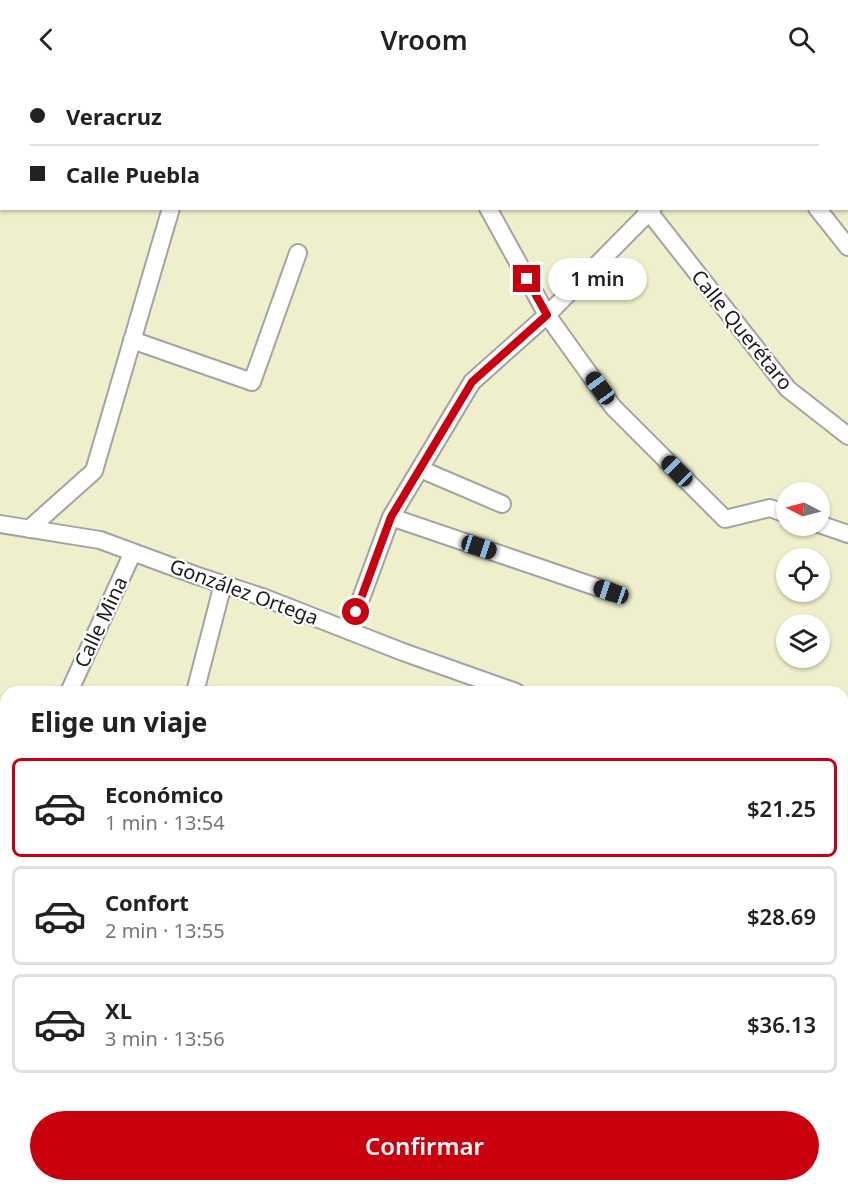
<!DOCTYPE html>
<html lang="es">
<head>
<meta charset="utf-8">
<style>
  body { margin:0; font-family:"Noto Sans",sans-serif; background:#f2f2f2; color:#222; height:100vh; display:flex; flex-direction:column; font-size:22px; white-space:nowrap }
  * { box-sizing:border-box; margin:0 }
  p { font-size:20px; color:#767676 }
  .icon { flex:none; width:33px; height:33px; fill:none; stroke:currentColor; stroke-width:2; stroke-linecap:round; stroke-linejoin:round }
  .map { position:relative; flex:1; overflow:hidden }
  .drawer { position:absolute; left:0px; top:608px; width:849px; height:506px; display:flex; flex-direction:column; background:#fff; border-radius:18px 18px 0 0; box-shadow:0 2px 4px #0004 }
  .drawer>* { flex:none }
  .banner { position:absolute; left:0px; top:0px; width:849px; height:132px; box-shadow:0 2px 4px #0004; display:grid; align-content:center; height:132px; padding:0 30px; background:#fff }
  .needle { width:39px; rotate:276deg }
  .tools { position:absolute; left:776px; top:404px; display:grid; gap:12px }
  .tools a { display:grid; place-items:center; width:54px; height:54px; border-radius:50%; background:#fff; box-shadow:0 2px 4px #0004; font-size:30px }
  .end { position:absolute; width:27px; height:27px; margin:-14px; border:8px solid #c9000e; background:#fff; box-shadow:0 0 0 3px #fff }
  .from { border-radius:50% }
  .bubble { position:absolute; height:42px; border-radius:21px; background:#fff; box-shadow:0 2px 4px #0004; font-size:20px; font-weight:600; line-height:42px; text-align:center }
  .car { position:absolute; width:18px; height:36px; margin:-18px -9px; border-radius:8px; box-shadow:0 0 4px 2px #0007; background:linear-gradient(#222 24%,#8ab4d8 0 40%,#222 0 76%,#8ab4d8 0 86%,#222 0) }
  .banner b { display:flex; align-items:center; gap:21px; height:57px; font-size:22px }
  .banner b+b { border-top:2px solid #e0e0e0 }
  .banner i { width:15px; height:15px; background:#222 }
  ul { padding:0; list-style:none }
  li { display:flex; align-items:center; gap:18px; height:99px; margin:0 12px 9px; padding:0 18px; border:3px solid #e0e0e0; border-radius:9px }
  li div { flex:1 }
  li b { display:block; font-size:22px }
  li em { font-style:normal; font-weight:600 }
  li.selected { border-color:#c9000e }
  li>.icon { width:54px; height:54px; stroke-width:1.5 }
  h2 { padding:0 30px; font-size:27px; line-height:72px }
  .cta { display:flex; gap:12px; margin-top:auto; padding:12px 30px }
  .cta a { flex:1; height:69px; border-radius:36px; background:#c9000e; color:#fff; font-size:24px; font-weight:600; line-height:69px; text-align:center }
  header { display:flex; justify-content:space-between; align-items:center; height:78px; padding:0 30px; background:#fff; font-size:27px; font-weight:600 }
  .map>svg:first-child { display:block }
  .farmland { fill:#efefcb; fill-rule:evenodd }
  .lines { fill:none; stroke-linecap:round; stroke-linejoin:round }
  .river { stroke:#9ed5df; stroke-width:34 }
  .street-casing { stroke:#a3a3a3; stroke-width:20 }
  .primary-casing { stroke:#955900; stroke-width:30 }
  .street { stroke:#fff; stroke-width:16 }
  .primary { stroke:#ffca96; stroke-width:27 }
  .route { stroke:#c9000e; stroke-width:8 }
  .labels { text-anchor:middle; stroke-width:4.5; stroke-linejoin:round; paint-order:stroke }
  .street-label { font-size:20px; fill:#1c1c1c; stroke:#fff }
</style>
</head>
<body>
<header><svg class="icon" aria-label="back" viewBox="0 0 24 24"><path d="M15 5l-7 7 7 7"/></svg>Vroom<svg class="icon" aria-label="search" viewBox="0 0 24 24"><circle cx="10" cy="10" r="6"/><path d="M15 15l6 6"/></svg></header>
<div class="map">
<svg width="848" height="1112" viewBox="0 0 848 1112">
  <rect width="100%" height="100%" fill="#efe9e1"/>
  <!-- farmland -->
  <path class="farmland" d="M 0,0 L 848,0 L 848,1112 L 0,1112 ZM 2,2 L 848,2 L 848,130 L 2,130 ZM 786,414 L 819,414 L 819,447 L 786,447 ZM 786,480 L 819,480 L 819,513 L 786,513 ZM 786,546 L 819,546 L 819,579 L 786,579 ZM 6,614 L 843,614 L 843,1107 L 6,1107 Z"/>
  <g class="lines">
    <!-- river -->
    <path class="river" d="M 103,1112 L 113,1107"/>
    <!-- street casing -->
    <g class="street-casing">
      <path id="street" d="M 580,0 L 580,2
        M 725,0 L 726,2
        M 269,2 L 270,0
        M 459,2 L 459,0
        M 848,115 L 848,114
        M 488,130 L 547,237 L 613,329 L 725,441 L 770,430 L 786,436
        M 646,130 L 788,311 L 848,358
        M 817,130 L 848,169
        M 132,262 L 252,304 L 298,175
        M 420,391 L 502,426
        M 391,439 L 611,514
        M 0,446 L 100,462 L 195,497 L 265,520 L 403,574 L 516,614
        M 819,446 L 848,456
        M 29,451 L 94,393 L 171,130
        M 349,553 L 391,439 L 472,304 L 547,237 L 653,130
        M 69,614 L 133,474
        M 195,614 L 223,506
        M 843,695 L 848,695
        M 0,736 L 6,737
        M 843,736 L 848,739
        M 0,860 L 6,853
        M 843,909 L 848,910
        M 0,985 L 6,989"/>
    </g>
    <!-- primary casing -->
    <g class="primary-casing">
      <path id="primary" d="M 843,967 L 848,966
        M 458,1112 L 468,1107"/>
    </g>
    <!-- street -->
    <use href="#street" class="street"/>
    <!-- primary -->
    <use href="#primary" class="primary"/>
  </g>
  <g class="lines">
    <!-- route -->
    <path class="route" d="M 356,534 L 391,439 L 472,304 L 547,237 L 527,201"/>
  </g>
  <g class="labels">
    <!-- street labels -->
    <g class="street-label">
      <text transform="translate(742 252) rotate(51)" y="7">Calle Querétaro</text>
      <text transform="translate(244 514) rotate(20)" y="7">González Ortega</text>
      <text transform="translate(101 544) rotate(-65)" y="7">Calle Mina</text>
    </g>
  </g>
</svg>
<div class="tools">
<a><svg class="needle" viewBox="-14 -14 28 28"><path d="M0-13l5 13h-10z" fill="#e53935"/><path d="M0 13l5-13h-10z" fill="#767676"/></svg></a>
<a><svg class="icon" aria-label="locate" viewBox="0 0 24 24"><circle cx="12" cy="12" r="6"/><path d="M12 2v4M12 18v4M2 12h4M18 12h4"/></svg></a>
<a><svg class="icon" aria-label="layers" viewBox="0 0 24 24"><path d="M12 4l9 5-9 5-9-5zM3 14l9 5 9-5"/></svg></a>
</div>
<i class="end from" style="left:356px;top:534px"></i>
<i class="end" style="left:527px;top:201px"></i>
<div class="bubble" style="left:548px;top:180px;width:99px">1 min</div>
<i class="car" style="left:600px;top:310px;rotate:324deg"></i>
<i class="car" style="left:677px;top:393px;rotate:315deg"></i>
<i class="car" style="left:479px;top:469px;rotate:108deg"></i>
<i class="car" style="left:611px;top:514px;rotate:289deg"></i>
<div class="banner">
<b><i class="from"></i>Veracruz</b>
<b><i></i>Calle Puebla</b>
</div>
<section class="drawer">
<h2>Elige un viaje</h2>
<ul>
<li class="selected"><svg class="icon" aria-label="car" viewBox="0 0 24 24"><path d="M5 17H2v-5l4-1 3-4h7l3 4 3 1v5h-3M9 17h6M6 11h13"/><circle cx="7" cy="17" r="2"/><circle cx="17" cy="17" r="2"/></svg><div><b>Económico</b><p>1 min · 13:54</p></div><em>$21.25</em></li>
<li><svg class="icon" aria-label="car" viewBox="0 0 24 24"><path d="M5 17H2v-5l4-1 3-4h7l3 4 3 1v5h-3M9 17h6M6 11h13"/><circle cx="7" cy="17" r="2"/><circle cx="17" cy="17" r="2"/></svg><div><b>Confort</b><p>2 min · 13:55</p></div><em>$28.69</em></li>
<li><svg class="icon" aria-label="car" viewBox="0 0 24 24"><path d="M5 17H2v-5l4-1 3-4h7l3 4 3 1v5h-3M9 17h6M6 11h13"/><circle cx="7" cy="17" r="2"/><circle cx="17" cy="17" r="2"/></svg><div><b>XL</b><p>3 min · 13:56</p></div><em>$36.13</em></li>
</ul>
<div class="cta"><a>Confirmar</a></div>
</section>
</div>
</body>
</html>
